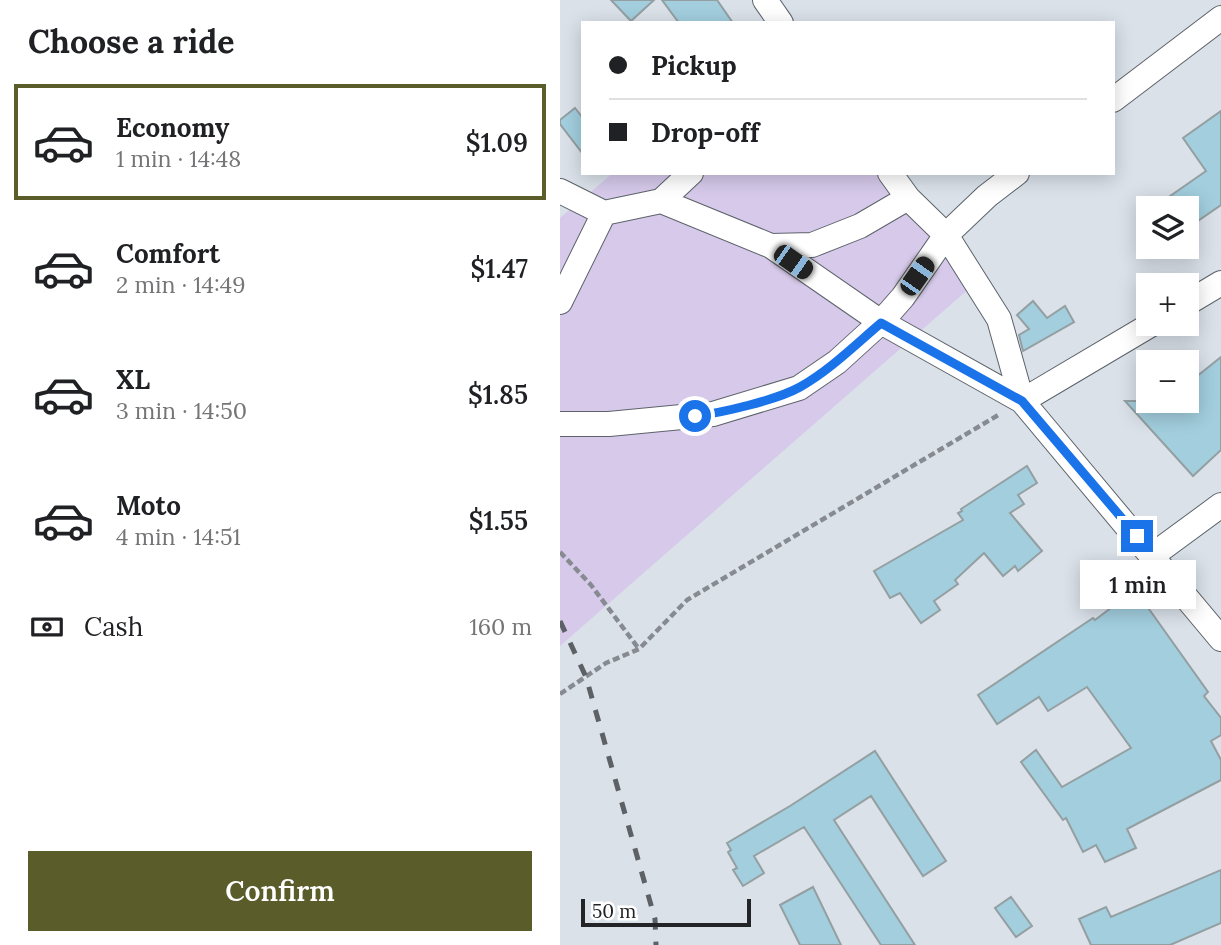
<!DOCTYPE html>
<html lang="en">
<head>
<meta charset="utf-8">
<style>
  body { margin:0; font-family:Lora,serif; background:#f2f2f2; color:#202124; height:100vh; display:flex; flex-direction:column; font-size:26px; white-space:nowrap }
  * { box-sizing:border-box; margin:0 }
  p { font-size:23px; color:#757577 }
  .icon { flex:none; width:38px; height:38px; fill:none; stroke:currentColor; stroke-width:2; stroke-linecap:round; stroke-linejoin:round }
  .map { position:relative; flex:1; overflow:hidden }
  .panel { display:flex; flex-direction:column; background:#fff; width:560px }
  .panel>* { flex:none }
  .hud { position:absolute; left:21px; top:21px; width:534px; height:154px; border-radius:0px; box-shadow:0 4px 18px #0003; display:grid; align-content:center; height:154px; padding:0 28px; background:#fff }
  .tools { position:absolute; left:576px; top:196px; display:grid; gap:14px }
  .tools a { display:grid; place-items:center; width:63px; height:63px; border-radius:0px; background:#fff; box-shadow:0 4px 18px #0003; font-size:35px }
  .scale { position:absolute; left:21px; bottom:18px; width:170px; box-sizing:border-box; padding-left:7px; border:4px solid #222427; border-top:0; font-size:19px; line-height:24px; white-space:nowrap; color:#222427; -webkit-text-stroke:5px #fff; paint-order:stroke }
  .end { position:absolute; width:32px; height:32px; margin:-16px; border:9px solid #1a73e8; background:#fff; box-shadow:0 0 0 4px #fff }
  .from { border-radius:50% }
  .bubble { position:absolute; height:49px; border-radius:0px; background:#fff; box-shadow:0 4px 18px #0003; font-size:23px; font-weight:600; line-height:49px; text-align:center }
  .car { position:absolute; width:21px; height:42px; margin:-21px -10px; border-radius:9px; box-shadow:0 0 5px 2px #0007; background:linear-gradient(#222 24%,#8ab4d8 0 40%,#222 0 76%,#8ab4d8 0 86%,#222 0) }
  .hud b { display:flex; align-items:center; gap:24px; height:66px; font-size:26px }
  .hud b+b { border-top:2px solid #e0e0e0 }
  .hud i { width:18px; height:18px; background:#202124 }
  ul { padding:0; list-style:none }
  li { display:flex; align-items:center; gap:21px; height:116px; margin:0 14px 10px; padding:0 14px; border:4px solid transparent; border-radius:0px }
  li div { flex:1 }
  li b { display:block; font-size:26px }
  li em { font-style:normal; font-weight:600 }
  li.active { border-color:#5a5c2a }
  li>.icon { width:63px; height:63px; stroke-width:1.5 }
  h2 { padding:0 28px; font-size:32px; line-height:84px }
  .pay { display:flex; align-items:center; gap:18px; height:77px; padding:0 28px; font-size:26px }
  .pay p { margin-inline-start:auto }
  .cta { display:flex; gap:14px; margin-top:auto; padding:14px 28px }
  .cta a { flex:1; height:80px; border-radius:0px; background:#5a5c2a; color:#fff; font-size:28px; font-weight:600; line-height:80px; text-align:center }
  main { display:flex; flex:1; min-height:0 }
  .map>svg:first-child { display:block }
  .green { fill:#d6c9ea }
  .building { fill:#a2cede; stroke:#949fa2; stroke-width:2 }
  .lines { fill:none; stroke-linecap:round; stroke-linejoin:round }
  .street-casing { stroke:#5d636a; stroke-width:26 }
  .path { stroke:#878b91; stroke-width:4.5; stroke-dasharray:7 3.5; stroke-linecap:butt }
  .street { stroke:#fff; stroke-width:24 }
  .rail { stroke:#5d6165; stroke-width:5; stroke-dasharray:12 12; stroke-linecap:butt }
  .route { stroke:#1a73e8; stroke-width:9 }
</style>
</head>
<body>
<main>
<section class="panel">
<h2>Choose a ride</h2>
<ul>
<li class="active"><svg class="icon" aria-label="car" viewBox="0 0 24 24"><path d="M5 17H2v-5l4-1 3-4h7l3 4 3 1v5h-3M9 17h6M6 11h13"/><circle cx="7" cy="17" r="2"/><circle cx="17" cy="17" r="2"/></svg><div><b>Economy</b><p>1 min · 14:48</p></div><em>$1.09</em></li>
<li><svg class="icon" aria-label="car" viewBox="0 0 24 24"><path d="M5 17H2v-5l4-1 3-4h7l3 4 3 1v5h-3M9 17h6M6 11h13"/><circle cx="7" cy="17" r="2"/><circle cx="17" cy="17" r="2"/></svg><div><b>Comfort</b><p>2 min · 14:49</p></div><em>$1.47</em></li>
<li><svg class="icon" aria-label="car" viewBox="0 0 24 24"><path d="M5 17H2v-5l4-1 3-4h7l3 4 3 1v5h-3M9 17h6M6 11h13"/><circle cx="7" cy="17" r="2"/><circle cx="17" cy="17" r="2"/></svg><div><b>XL</b><p>3 min · 14:50</p></div><em>$1.85</em></li>
<li><svg class="icon" aria-label="car" viewBox="0 0 24 24"><path d="M5 17H2v-5l4-1 3-4h7l3 4 3 1v5h-3M9 17h6M6 11h13"/><circle cx="7" cy="17" r="2"/><circle cx="17" cy="17" r="2"/></svg><div><b>Moto</b><p>4 min · 14:51</p></div><em>$1.55</em></li>
</ul>
<div class="pay"><svg class="icon" aria-label="cash" viewBox="0 0 24 24"><path d="M3 7h18v10H3z"/><circle cx="12" cy="12" r="2"/></svg>Cash<p>160 m</p></div>
<div class="cta"><a>Confirm</a></div>
</section>
<div class="map">
<svg width="661" height="945" viewBox="0 0 661 945">
  <rect width="100%" height="100%" fill="#dae1e9"/>
  <!-- green -->
  <path class="green" d="M 53,173 L 317,173 L 411,287 L 0,646 L 0,218 Z"/>
  <!-- building -->
  <path class="building" d="M 51,0 L 94,0 L 71,21 Z
    M 102,0 L 157,0 L 173,23 L 119,23 Z
    M 15,108 L 23,118 L 23,154 L 0,124 L 0,120 Z
    M 661,111 L 661,205 L 626,229 L 626,208 L 593,208 L 646,171 L 623,138 Z
    M 473,301 L 487,318 L 505,306 L 514,322 L 463,351 L 459,335 L 469,329 L 457,315 Z
    M 661,357 L 661,450 L 633,476 L 565,401 L 626,401 L 626,385 Z
    M 467,466 L 477,483 L 458,495 L 464,504 L 450,513 L 482,551 L 458,571 L 455,566 L 443,576 L 424,553 L 395,580 L 398,584 L 374,601 L 380,610 L 361,623 L 340,593 L 330,598 L 314,571 L 403,520 L 398,513 L 402,511 L 401,509 Z
    M 579,595 L 648,692 L 644,696 L 661,718 L 661,735 L 651,741 L 661,760 L 661,780 L 567,829 L 576,848 L 545,862 L 536,845 L 523,852 L 506,818 L 503,820 L 461,762 L 476,750 L 502,787 L 571,748 L 527,687 L 488,711 L 479,697 L 437,724 L 418,695 L 533,618 L 535,620 L 556,604 L 556,598 Z
    M 315,751 L 386,861 L 363,876 L 311,796 L 274,820 L 355,945 L 321,945 L 244,827 L 194,856 L 204,873 L 183,886 L 173,870 L 177,868 L 168,852 L 171,850 L 167,843 L 230,806 Z
    M 661,870 L 661,923 L 610,945 L 531,945 L 519,919 L 546,907 L 551,917 Z
    M 253,887 L 281,945 L 240,945 L 220,905 Z
    M 451,897 L 472,926 L 456,937 L 435,908 Z"/>
  <g class="lines">
    <!-- street casing -->
    <g class="street-casing">
      <path id="street" d="M 205,0 L 221,23
        M 553,100 L 661,18
        M 330,173 L 348,198 L 386,235 L 439,319 L 462,401 L 661,639
        M 0,191 L 44,213
        M 101,201 L 211,246 L 321,322 L 462,401 L 592,324
        M 211,246 L 252,245 L 300,226 L 348,198
        M 0,302 L 44,213 L 101,201 L 131,173
        M 626,304 L 661,283
        M 0,424 L 49,424 L 153,414 L 239,388 L 277,362 L 321,322 L 343,297 L 386,235 L 427,196 L 457,173
        M 593,555 L 661,505"/>
    </g>
    <!-- path -->
    <path class="path" d="M 0,552 L 31,585 L 79,649
      M 0,694 L 46,663 L 79,649 L 127,600 L 440,414"/>
    <!-- street -->
    <use href="#street" class="street"/>
    <!-- rail -->
    <path class="rail" d="M 0,621 L 26,677 L 95,919 L 96,945"/>
  </g>
  <g class="lines">
    <!-- route -->
    <path class="route" d="M 135,416 C 161,413 217,400 240,387 C 270,370 295,345 321,323 L 462,401 L 577,536"/>
  </g>
</svg>
<div class="tools">
<a><svg class="icon" aria-label="layers" viewBox="0 0 24 24"><path d="M12 4l9 5-9 5-9-5zM3 14l9 5 9-5"/></svg></a>
<a>+</a>
<a>−</a>
</div>
<div class="scale">50 m</div>
<i class="end from" style="left:135px;top:416px"></i>
<i class="end" style="left:577px;top:536px"></i>
<div class="bubble" style="left:520px;top:560px;width:116px">1 min</div>
<i class="car" style="left:233px;top:262px;rotate:125deg"></i>
<i class="car" style="left:357px;top:276px;rotate:35deg"></i>
<div class="hud">
<b><i class="from"></i>Pickup</b>
<b><i></i>Drop-off</b>
</div>
</div>
</main>
</body>
</html>
